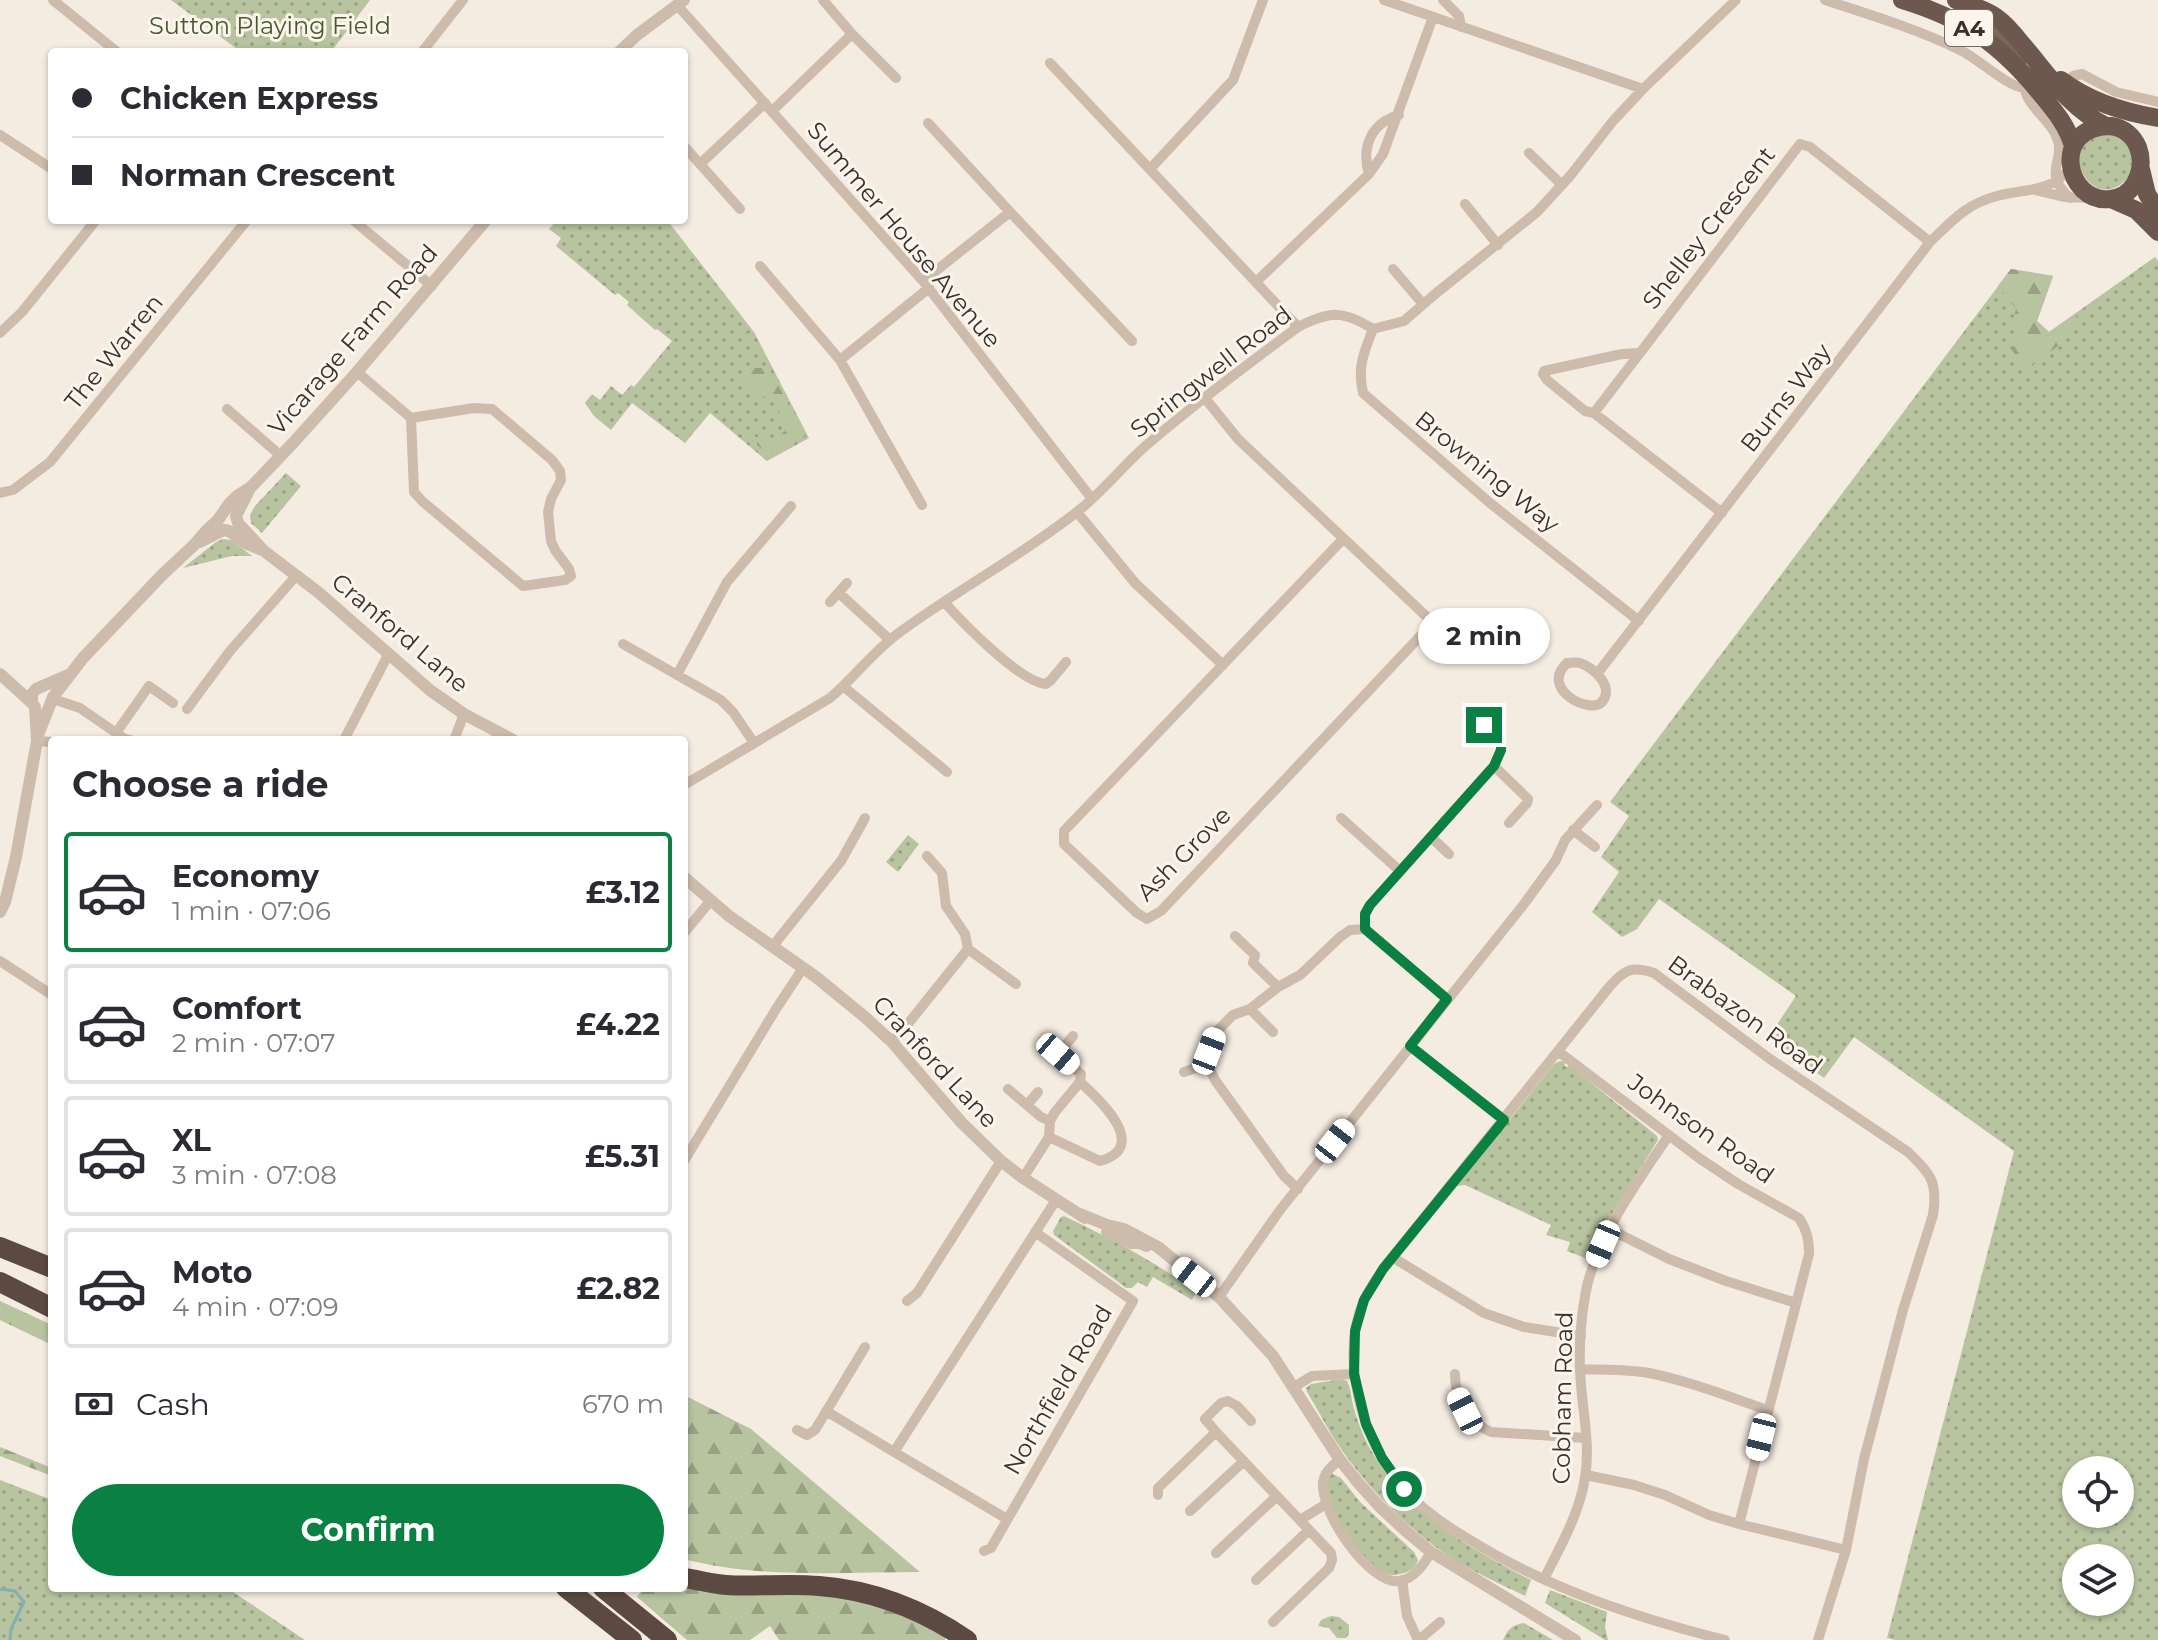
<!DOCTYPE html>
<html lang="en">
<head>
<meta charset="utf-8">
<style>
  body { margin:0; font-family:Montserrat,sans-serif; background:#f2f2f3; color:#2b2b33; height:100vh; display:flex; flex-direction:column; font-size:30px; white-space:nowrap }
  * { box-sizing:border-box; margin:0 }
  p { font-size:26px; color:#7c7c81 }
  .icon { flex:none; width:44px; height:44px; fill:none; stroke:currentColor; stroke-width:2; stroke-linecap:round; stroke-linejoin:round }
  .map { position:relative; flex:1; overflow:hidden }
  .side { position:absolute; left:48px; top:736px; width:640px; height:856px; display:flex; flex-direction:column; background:#fff; border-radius:8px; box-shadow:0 2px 6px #0004 }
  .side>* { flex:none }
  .top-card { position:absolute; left:48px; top:48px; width:640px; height:176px; border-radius:8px; box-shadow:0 2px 6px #0004; display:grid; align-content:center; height:176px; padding:0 24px; background:#fff }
  .controls { position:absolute; left:2062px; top:1456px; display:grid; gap:16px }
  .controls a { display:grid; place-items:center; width:72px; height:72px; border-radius:50%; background:#fff; box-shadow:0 2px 6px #0004; font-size:40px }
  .end { position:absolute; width:36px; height:36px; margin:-18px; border:10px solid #0b8043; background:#fff; box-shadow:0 0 0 4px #fff }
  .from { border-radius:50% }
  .bubble { position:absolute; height:56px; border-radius:28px; background:#fff; box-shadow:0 2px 6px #0004; font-size:26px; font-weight:700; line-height:56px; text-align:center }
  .car { position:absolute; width:24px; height:48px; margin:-24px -12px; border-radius:10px; box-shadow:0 0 6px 2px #0007; background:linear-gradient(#fff 24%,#345 0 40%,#fff 0 76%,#345 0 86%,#fff 0) }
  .top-card b { display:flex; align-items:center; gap:28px; height:76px; font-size:30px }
  .top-card b+b { border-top:2px solid #e1e1e2 }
  .top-card i { width:20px; height:20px; background:#2b2b33 }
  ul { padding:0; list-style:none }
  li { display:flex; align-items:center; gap:24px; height:120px; margin:0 16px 12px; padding:0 8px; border:4px solid #e1e1e2; border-radius:8px }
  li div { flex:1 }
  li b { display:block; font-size:30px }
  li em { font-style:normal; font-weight:700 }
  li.current { border-color:#0b8043 }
  li>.icon { width:72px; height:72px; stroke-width:1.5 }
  h2 { padding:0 24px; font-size:36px; line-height:96px }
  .pay { display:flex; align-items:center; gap:20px; height:88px; padding:0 24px; font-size:30px }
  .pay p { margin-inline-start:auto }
  .primary-button { display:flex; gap:16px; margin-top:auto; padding:16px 24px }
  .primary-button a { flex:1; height:92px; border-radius:48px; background:#0b8043; color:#fff; font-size:32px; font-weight:700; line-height:92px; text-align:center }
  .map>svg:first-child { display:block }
  .grass { fill:url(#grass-dots); fill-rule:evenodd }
  .forest { fill:url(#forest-firs) }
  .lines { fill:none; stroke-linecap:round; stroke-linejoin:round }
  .stream { stroke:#7fb0b2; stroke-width:3 }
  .minor { stroke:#cdbbac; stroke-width:10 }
  .tertiary { stroke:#cdbbac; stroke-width:12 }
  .primary { stroke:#7d675c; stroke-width:16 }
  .trunk { stroke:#6c584f; stroke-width:18 }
  .motorway { stroke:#5c4a42; stroke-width:20 }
  .route { stroke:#0b8043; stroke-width:10 }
  .labels { text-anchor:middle; stroke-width:6; stroke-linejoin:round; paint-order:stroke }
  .shield { fill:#fbf5ee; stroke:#756b66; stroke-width:2 }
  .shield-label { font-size:22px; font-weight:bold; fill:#3b302b }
  .park-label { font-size:24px; fill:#4a5a2e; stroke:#fbf5ee }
  .street-label { font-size:24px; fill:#3b302b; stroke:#fbf5ee }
</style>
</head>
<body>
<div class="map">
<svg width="2158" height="1640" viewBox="0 0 2158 1640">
  <defs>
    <pattern id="grass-dots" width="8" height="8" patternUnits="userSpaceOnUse" patternTransform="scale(2)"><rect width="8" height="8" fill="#b8c4a0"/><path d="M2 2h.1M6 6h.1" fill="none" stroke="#97a083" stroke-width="1.8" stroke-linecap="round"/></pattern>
    <pattern id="forest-firs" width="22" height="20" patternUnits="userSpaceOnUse" patternTransform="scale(2)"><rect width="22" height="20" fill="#b8c4a0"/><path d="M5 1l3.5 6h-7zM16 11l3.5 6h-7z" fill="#97a083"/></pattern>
  </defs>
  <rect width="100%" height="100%" fill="#f4ebe1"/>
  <!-- grass -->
  <path class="grass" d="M 171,0 L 370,0 L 331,52 L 241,52 Z
    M 2089,133 C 2097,134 2107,133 2115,135 C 2121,137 2125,142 2129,147 C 2147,176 2103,210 2083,174 C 2075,160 2082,146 2089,133 Z
    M 557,220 L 667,220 L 754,332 L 809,438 L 767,461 L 710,413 L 685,443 L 632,403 L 611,430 L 594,416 L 585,403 L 592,394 L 600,400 L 611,386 L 622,395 L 631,385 L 634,387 L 672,341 L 657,329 L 655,330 L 627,305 L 629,302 L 618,293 L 615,295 L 556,246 L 561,238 L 549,229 Z
    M 2155,257 L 2158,261 L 2158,1640 L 1895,1640 L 1887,1638 L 2014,1151 L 1854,1037 L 1824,1078 L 1768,1038 L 1796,996 L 1659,899 L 1637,929 L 1622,937 L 1592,912 L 1619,872 L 1601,857 L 1629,816 L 1610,802 L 2011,269 L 2053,276 L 2037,321 L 2049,332 ZM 2076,1470 L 2120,1470 L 2120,1514 L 2076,1514 ZM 2076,1558 L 2120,1558 L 2120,1602 L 2076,1602 Z
    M 286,473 L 301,486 L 262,533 L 251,523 L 250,515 L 255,506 Z
    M 223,539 L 231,540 L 252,556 L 232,556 L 183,568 L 216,542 Z
    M 908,835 L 919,844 L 898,872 L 886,862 Z
    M 1560,1061 L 1566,1062 L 1564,1065 L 1567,1067 L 1569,1065 L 1657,1136 L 1658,1140 L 1608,1220 L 1588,1259 L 1567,1251 L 1570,1242 L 1546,1235 L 1551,1225 L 1465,1185 L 1457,1186 L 1554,1064 Z
    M 1064,1216 C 1113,1240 1153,1260 1196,1292 L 1192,1300 L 1153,1277 L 1147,1287 L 1138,1282 L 1132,1288 L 1126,1288 L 1121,1284 L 1054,1235 L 1053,1231 L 1061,1217 Z
    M 1342,1379 L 1347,1381 C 1351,1389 1351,1396 1353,1405 C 1356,1417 1362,1433 1368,1445 C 1403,1511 1467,1547 1531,1580 L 1525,1596 C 1494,1581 1460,1566 1433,1545 C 1400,1520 1370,1489 1346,1456 C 1331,1436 1320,1413 1307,1392 L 1306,1388 L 1311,1384 Z
    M 1331,1473 L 1341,1478 L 1360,1502 L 1414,1552 L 1418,1560 C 1415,1569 1409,1572 1400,1574 C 1393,1576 1389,1575 1382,1572 C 1362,1562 1326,1507 1327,1485 C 1327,1479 1329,1478 1331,1473 Z
    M 0,1480 L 52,1500 L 52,1588 L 227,1588 L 305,1640 L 0,1640 Z
    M 1550,1590 L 1607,1612 L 1605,1627 L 1608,1640 L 1605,1640 L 1545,1603 Z
    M 1331,1616 L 1339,1617 L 1349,1625 L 1349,1634 L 1346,1638 L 1337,1638 L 1329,1628 L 1318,1626 L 1321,1620 Z
    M 1524,1623 L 1553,1640 L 1503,1640 C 1508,1629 1512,1625 1524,1623 Z"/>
  <!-- forest -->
  <path class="forest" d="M 2011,269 L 2053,276 L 2037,321 L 2049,332 L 2078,312 L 2067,339 L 2026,371 L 2012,350 L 2020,335 L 2012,325 L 2016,309 L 1998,286 Z
    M 755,368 L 769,368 L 805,436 L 769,455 L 750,439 L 749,431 C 763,445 770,443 785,431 C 780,407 774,397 749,392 L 744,382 Z
    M 0,1301 L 52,1325 L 52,1345 L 0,1320 Z
    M 684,1395 L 751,1429 L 920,1572 C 842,1572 760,1579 684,1559 Z
    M 0,1447 L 52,1468 L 52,1476 L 0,1456 Z
    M 643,1588 L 838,1593 L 895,1607 L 945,1632 L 945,1640 L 779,1640 L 770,1626 L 750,1640 L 687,1640 L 637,1597 Z"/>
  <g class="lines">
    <!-- stream -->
    <path class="stream" d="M 0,1589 L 15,1591 L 24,1602 L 11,1629 L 10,1640"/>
    <!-- minor -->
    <path class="minor" d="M 53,0 L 117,52
      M 1384,0 L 1643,89
      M 1443,0 L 1459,16 L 1461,27
      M 1825,0 C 1868,14 1920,30 1960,50 C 1979,59 2006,86 2024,88
      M 677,5 L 923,281 L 1092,499
      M 852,34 L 896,78
      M 422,52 L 463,0
      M 1050,63 L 1298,327
      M 2024,84 C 2026,108 2050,118 2057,138 C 2066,162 2041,172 2070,198
      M 2064,88 L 2073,76 L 2082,74 L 2116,92 L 2158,102
      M 772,111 L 852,34 L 823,0
      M 928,123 L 1010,212
      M 0,135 L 52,169
      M 684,146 L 700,164
      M 1529,153 L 1562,185
      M 1150,169 L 1233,80 L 1263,0
      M 1369,174 C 1361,147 1371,123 1399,115
      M 2035,190 L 2064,197 L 2092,198
      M 1465,204 L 1498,245
      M 740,209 L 700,164 L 765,103
      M 353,220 L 432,286
      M 760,266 L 840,360
      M 1393,269 L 1423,304
      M 923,281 L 1010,212 L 1132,341
      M 1257,281 L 1369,174 L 1383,154 L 1433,17
      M 1373,329 C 1364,352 1357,367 1363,393 L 1490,503 L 1639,621
      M 0,333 L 22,312 L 96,220
      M 357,372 L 411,418 L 474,408 L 492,409 L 552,460 L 560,471 L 561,480 L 551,499 L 548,512 L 551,541 L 555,550 L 569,569 L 571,576 L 565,580 L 523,586 L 422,501 L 414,492 L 411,418
      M 1204,397 L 1238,439 L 1427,617 L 1429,624 L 1426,630 L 1161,911 L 1147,919 L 1137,913 L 1064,844 L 1064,831 L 1343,539
      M 227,409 L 281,456
      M 1594,413 L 1585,411 L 1547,380 L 1543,374 L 1544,371 L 1622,354 L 1638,353
      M 0,493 L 13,490 L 50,462 L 247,220
      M 922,505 L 840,360 L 929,288
      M 1077,512 L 1135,583 L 1223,665
      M 1722,513 L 1594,413 L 1800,144 L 1810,147 L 1930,242
      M 839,593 L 890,640
      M 830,602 L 847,583
      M 945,603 C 963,623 1020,682 1046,684 L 1051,680 L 1066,662
      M 623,644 L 721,700 L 733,712 L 754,743
      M 1567,663 C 1571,663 1576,662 1580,663 C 1594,668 1615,687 1602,702 C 1590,715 1539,689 1567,663 Z
      M 1597,674 L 1930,242 C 1952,221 1966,204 1997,196 C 2025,188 2050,194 2071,167
      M 677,675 L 727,582 L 791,506
      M 844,687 L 947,772
      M 53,699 L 80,708 L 125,739 L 130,740
      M 187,709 L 230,651 L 296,576
      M 116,733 L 149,686 L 173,703
      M 344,740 L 388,655
      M 454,740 L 464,714
      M 37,741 L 52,742
      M 1494,766 L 1528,799 L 1527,803 L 1509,823
      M 684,785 L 830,698 C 853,679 871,654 896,635 C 955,591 1020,557 1078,511 C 1104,491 1124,464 1149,443 C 1197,402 1248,364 1298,327 C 1330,311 1343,310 1373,329 L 1404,321 L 1434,295 L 1537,212 L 1570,176 L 1613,121 L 1643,89 L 1736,0
      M 1341,818 L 1400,871
      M 1573,830 L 1595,847
      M 1431,837 L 1449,854
      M 1365,929 L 1365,914 L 1370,905 L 1494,766 L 1501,750 L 1501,742 L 1484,725
      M 684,933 L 711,900
      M 1235,936 L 1255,955 L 1253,963 L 1278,987
      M 772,947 L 841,861 L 865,818
      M 968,949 L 1016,984
      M 0,961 L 52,995
      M 1250,1009 L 1273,1032
      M 892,1042 L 903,1030 L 968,949 L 965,934 L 946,906 L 942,873 L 927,856
      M 1410,1046 L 1504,1120
      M 1559,1052 L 1699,1158 L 1738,1184 L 1799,1218 C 1807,1230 1809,1240 1809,1254 L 1739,1524
      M 1058,1054 L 1073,1036
      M 1184,1072 L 1207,1064
      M 1008,1089 L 1041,1117 L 1050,1121
      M 1027,1105 L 1038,1092
      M 1049,1137 L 1100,1161 C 1151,1147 1099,1099 1080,1082
      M 684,1161 L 776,1009 L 803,968
      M 1023,1178 L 1049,1137 L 1050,1121 L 1055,1112 L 1080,1082 L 1081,1074 L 1043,1041
      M 1298,1189 L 1284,1176 L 1215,1080 L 1207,1064 L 1217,1031 L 1233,1015 L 1250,1009 L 1278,987 L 1300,975 L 1340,937 L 1350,930 L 1365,929 L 1447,999
      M 1609,1229 L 1669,1259 L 1726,1281 L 1796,1303
      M 1392,1257 L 1484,1313 L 1524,1327 L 1581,1336
      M 1219,1297 L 1280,1210 L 1524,904 L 1556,860 L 1565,840 L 1597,805
      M 907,1301 L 917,1293 L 1001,1161
      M 1580,1369 C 1603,1370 1626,1369 1649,1373 C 1689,1381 1729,1397 1768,1410
      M 1455,1374 C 1455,1399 1467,1422 1491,1432 L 1586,1438
      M 1294,1387 L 1312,1376 L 1354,1374
      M 826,1411 L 894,1452 L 1056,1200
      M 797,1430 L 807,1435 L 815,1430 L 865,1347
      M 1216,1432 L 1205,1419 L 1221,1403 L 1228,1401 L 1237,1406 L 1251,1421
      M 894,1452 L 1007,1519
      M 1340,1460 C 1334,1464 1326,1471 1324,1478 C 1315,1506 1369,1586 1400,1581 C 1415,1578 1424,1564 1431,1552
      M 1586,1475 L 1634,1485 L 1665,1495 L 1709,1515 L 1739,1524 L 1846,1550
      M 1158,1495 L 1158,1488 L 1216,1432 L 1331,1553 L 1332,1560 L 1329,1568 L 1273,1622
      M 1190,1511 L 1244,1461
      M 1300,1520 L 1326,1504
      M 984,1551 L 991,1548 L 1133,1301 L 1035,1232
      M 1216,1553 L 1277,1496
      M 1544,1579 C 1560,1547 1579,1515 1585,1478 C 1591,1442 1581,1405 1580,1369 C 1579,1345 1581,1320 1585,1296 C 1594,1241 1638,1181 1669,1135
      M 1256,1580 L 1309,1530
      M 1402,1580 L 1407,1616 L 1418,1640
      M 1419,1640 L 1440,1622
      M 1725,1640 C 1637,1618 1549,1589 1470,1540 C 1446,1526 1422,1510 1403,1488 C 1383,1464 1369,1437 1361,1408 C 1352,1373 1349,1334 1364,1300 C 1369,1289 1377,1279 1383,1269 L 1610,986 C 1625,969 1632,966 1654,973 L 1770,1059 L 1908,1152 C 1931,1174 1938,1182 1933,1215 L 1903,1310 L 1864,1459 L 1846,1550 L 1818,1640"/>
    <!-- tertiary -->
    <path class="tertiary" d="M 619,52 L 637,35 L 684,0
      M 238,523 L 264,551 L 318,592 L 431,691 L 464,714 L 513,740
      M 238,523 L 236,516 L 249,490
      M 200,542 L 224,530 L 229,531 L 245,543 L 262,550
      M 0,674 L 33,704
      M 32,701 L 32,694 L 36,689 L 68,675
      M 38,735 L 53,697 L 83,658 L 162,575 L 194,545 L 207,530 L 218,520 L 229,504 L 237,496 L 251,487 L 293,443 L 357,372 L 486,220
      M 684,877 L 729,916 L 816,977 L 866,1018 L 892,1042 L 961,1122 L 1001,1161 L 1023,1178 L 1085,1218
      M 0,912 L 5,902 L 16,857 L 37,741 L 35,707
      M 1080,1214 L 1107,1225 L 1124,1229 L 1158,1247 L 1219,1297 L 1273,1356 L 1340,1460 L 1360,1485 L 1380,1507 L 1407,1532 L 1431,1552 L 1575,1640
      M 1107,1232 L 1131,1243 L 1140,1243 L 1146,1246"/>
    <!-- primary -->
    <path class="primary" d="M 1982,9 L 2018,63"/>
    <!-- trunk -->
    <path class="trunk" d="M 1902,0 C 1964,19 1999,43 2040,93 C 2054,110 2067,125 2073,146
      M 1956,0 C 1970,5 1985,9 1996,17 C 2006,24 2015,35 2022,44 C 2048,74 2069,108 2106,126
      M 2061,80 C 2090,102 2123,112 2158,118
      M 2111,126 C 2138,130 2148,160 2135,183 C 2130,192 2121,198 2110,199 C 2066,204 2049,126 2111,126 Z
      M 2141,169 L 2147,194 L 2158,211
      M 2111,199 L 2136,210 L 2158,232"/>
    <!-- motorway -->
    <path class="motorway" d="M 0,1247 L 52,1268
      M 0,1282 L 52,1308
      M 684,1578 C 698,1580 712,1584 726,1585 C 757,1587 788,1583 819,1586 C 872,1590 923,1610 967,1640
      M 566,1588 L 632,1640
      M 603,1588 L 667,1640"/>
  </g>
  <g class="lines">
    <!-- route -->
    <path class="route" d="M 1404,1489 L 1382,1458 L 1366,1424 L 1354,1374 L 1355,1331 L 1364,1300 L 1383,1269 L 1504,1120 L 1410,1046 L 1447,999 L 1365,929 L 1365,914 L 1370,905 L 1494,766 L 1501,750 L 1501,742 L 1484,725"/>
  </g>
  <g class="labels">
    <!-- shield labels -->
    <rect class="shield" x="1945" y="10" width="48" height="36" rx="6"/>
    <g class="shield-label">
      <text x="1969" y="36">A4</text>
    </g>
    <!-- park labels -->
    <g class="park-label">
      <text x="270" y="34">Sutton Playing Field</text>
    </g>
    <!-- street labels -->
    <g class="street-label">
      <text transform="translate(1709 228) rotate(-52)" y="8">Shelley Crescent</text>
      <text transform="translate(904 235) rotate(50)" y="8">Summer House Avenue</text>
      <text transform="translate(353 340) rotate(-49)" y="8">Vicarage Farm Road</text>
      <text transform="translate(114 352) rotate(-51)" y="8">The Warren</text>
      <text transform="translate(1211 372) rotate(-38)" y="8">Springwell Road</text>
      <text transform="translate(1786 398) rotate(-52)" y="8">Burns Way</text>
      <text transform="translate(1487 472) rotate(39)" y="8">Browning Way</text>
      <text transform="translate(400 633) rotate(40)" y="8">Cranford Lane</text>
      <text transform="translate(1184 854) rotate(-45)" y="8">Ash Grove</text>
      <text transform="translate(1745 1015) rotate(36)" y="8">Brabazon Road</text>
      <text transform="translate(935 1062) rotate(47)" y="8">Cranford Lane</text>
      <text transform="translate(1701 1129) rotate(35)" y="8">Johnson Road</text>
      <text transform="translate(1058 1390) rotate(-60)" y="8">Northfield Road</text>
      <text transform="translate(1563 1398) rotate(-89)" y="8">Cobham Road</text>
    </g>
  </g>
</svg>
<div class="controls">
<a><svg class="icon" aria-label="locate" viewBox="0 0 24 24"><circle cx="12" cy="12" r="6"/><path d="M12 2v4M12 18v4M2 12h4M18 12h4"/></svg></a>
<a><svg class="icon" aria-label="layers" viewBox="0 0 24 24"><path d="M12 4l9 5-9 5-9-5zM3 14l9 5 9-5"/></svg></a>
</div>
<i class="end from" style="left:1404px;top:1489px"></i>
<i class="end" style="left:1484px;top:725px"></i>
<div class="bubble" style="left:1418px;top:608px;width:132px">2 min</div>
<i class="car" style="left:1209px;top:1051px;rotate:21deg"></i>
<i class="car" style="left:1058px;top:1054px;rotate:131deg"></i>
<i class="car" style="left:1335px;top:1141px;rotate:38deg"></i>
<i class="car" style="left:1603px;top:1244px;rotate:203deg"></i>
<i class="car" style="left:1194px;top:1277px;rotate:308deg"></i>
<i class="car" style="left:1465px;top:1411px;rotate:334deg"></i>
<i class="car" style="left:1761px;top:1437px;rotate:194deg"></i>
<div class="top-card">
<b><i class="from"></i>Chicken Express</b>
<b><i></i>Norman Crescent</b>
</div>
<section class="side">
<h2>Choose a ride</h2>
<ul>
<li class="current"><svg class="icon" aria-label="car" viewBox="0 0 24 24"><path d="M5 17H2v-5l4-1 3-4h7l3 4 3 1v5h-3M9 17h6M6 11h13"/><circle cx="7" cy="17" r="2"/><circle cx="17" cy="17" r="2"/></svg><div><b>Economy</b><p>1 min · 07:06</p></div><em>£3.12</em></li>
<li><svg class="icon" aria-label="car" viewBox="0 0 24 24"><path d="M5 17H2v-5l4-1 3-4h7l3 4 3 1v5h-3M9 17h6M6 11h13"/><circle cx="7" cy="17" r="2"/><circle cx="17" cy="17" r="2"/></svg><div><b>Comfort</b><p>2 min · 07:07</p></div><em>£4.22</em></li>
<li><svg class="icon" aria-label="car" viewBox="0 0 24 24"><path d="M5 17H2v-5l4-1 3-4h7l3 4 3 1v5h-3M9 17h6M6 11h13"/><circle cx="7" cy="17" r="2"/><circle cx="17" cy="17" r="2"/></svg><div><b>XL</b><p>3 min · 07:08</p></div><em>£5.31</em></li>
<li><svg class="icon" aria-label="car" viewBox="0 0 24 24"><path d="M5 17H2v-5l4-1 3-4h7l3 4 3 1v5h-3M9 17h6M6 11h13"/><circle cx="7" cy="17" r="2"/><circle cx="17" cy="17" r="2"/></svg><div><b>Moto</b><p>4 min · 07:09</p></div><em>£2.82</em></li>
</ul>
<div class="pay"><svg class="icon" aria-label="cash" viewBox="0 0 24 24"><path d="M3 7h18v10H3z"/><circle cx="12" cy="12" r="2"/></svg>Cash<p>670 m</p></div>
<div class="primary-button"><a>Confirm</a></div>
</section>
</div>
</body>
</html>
